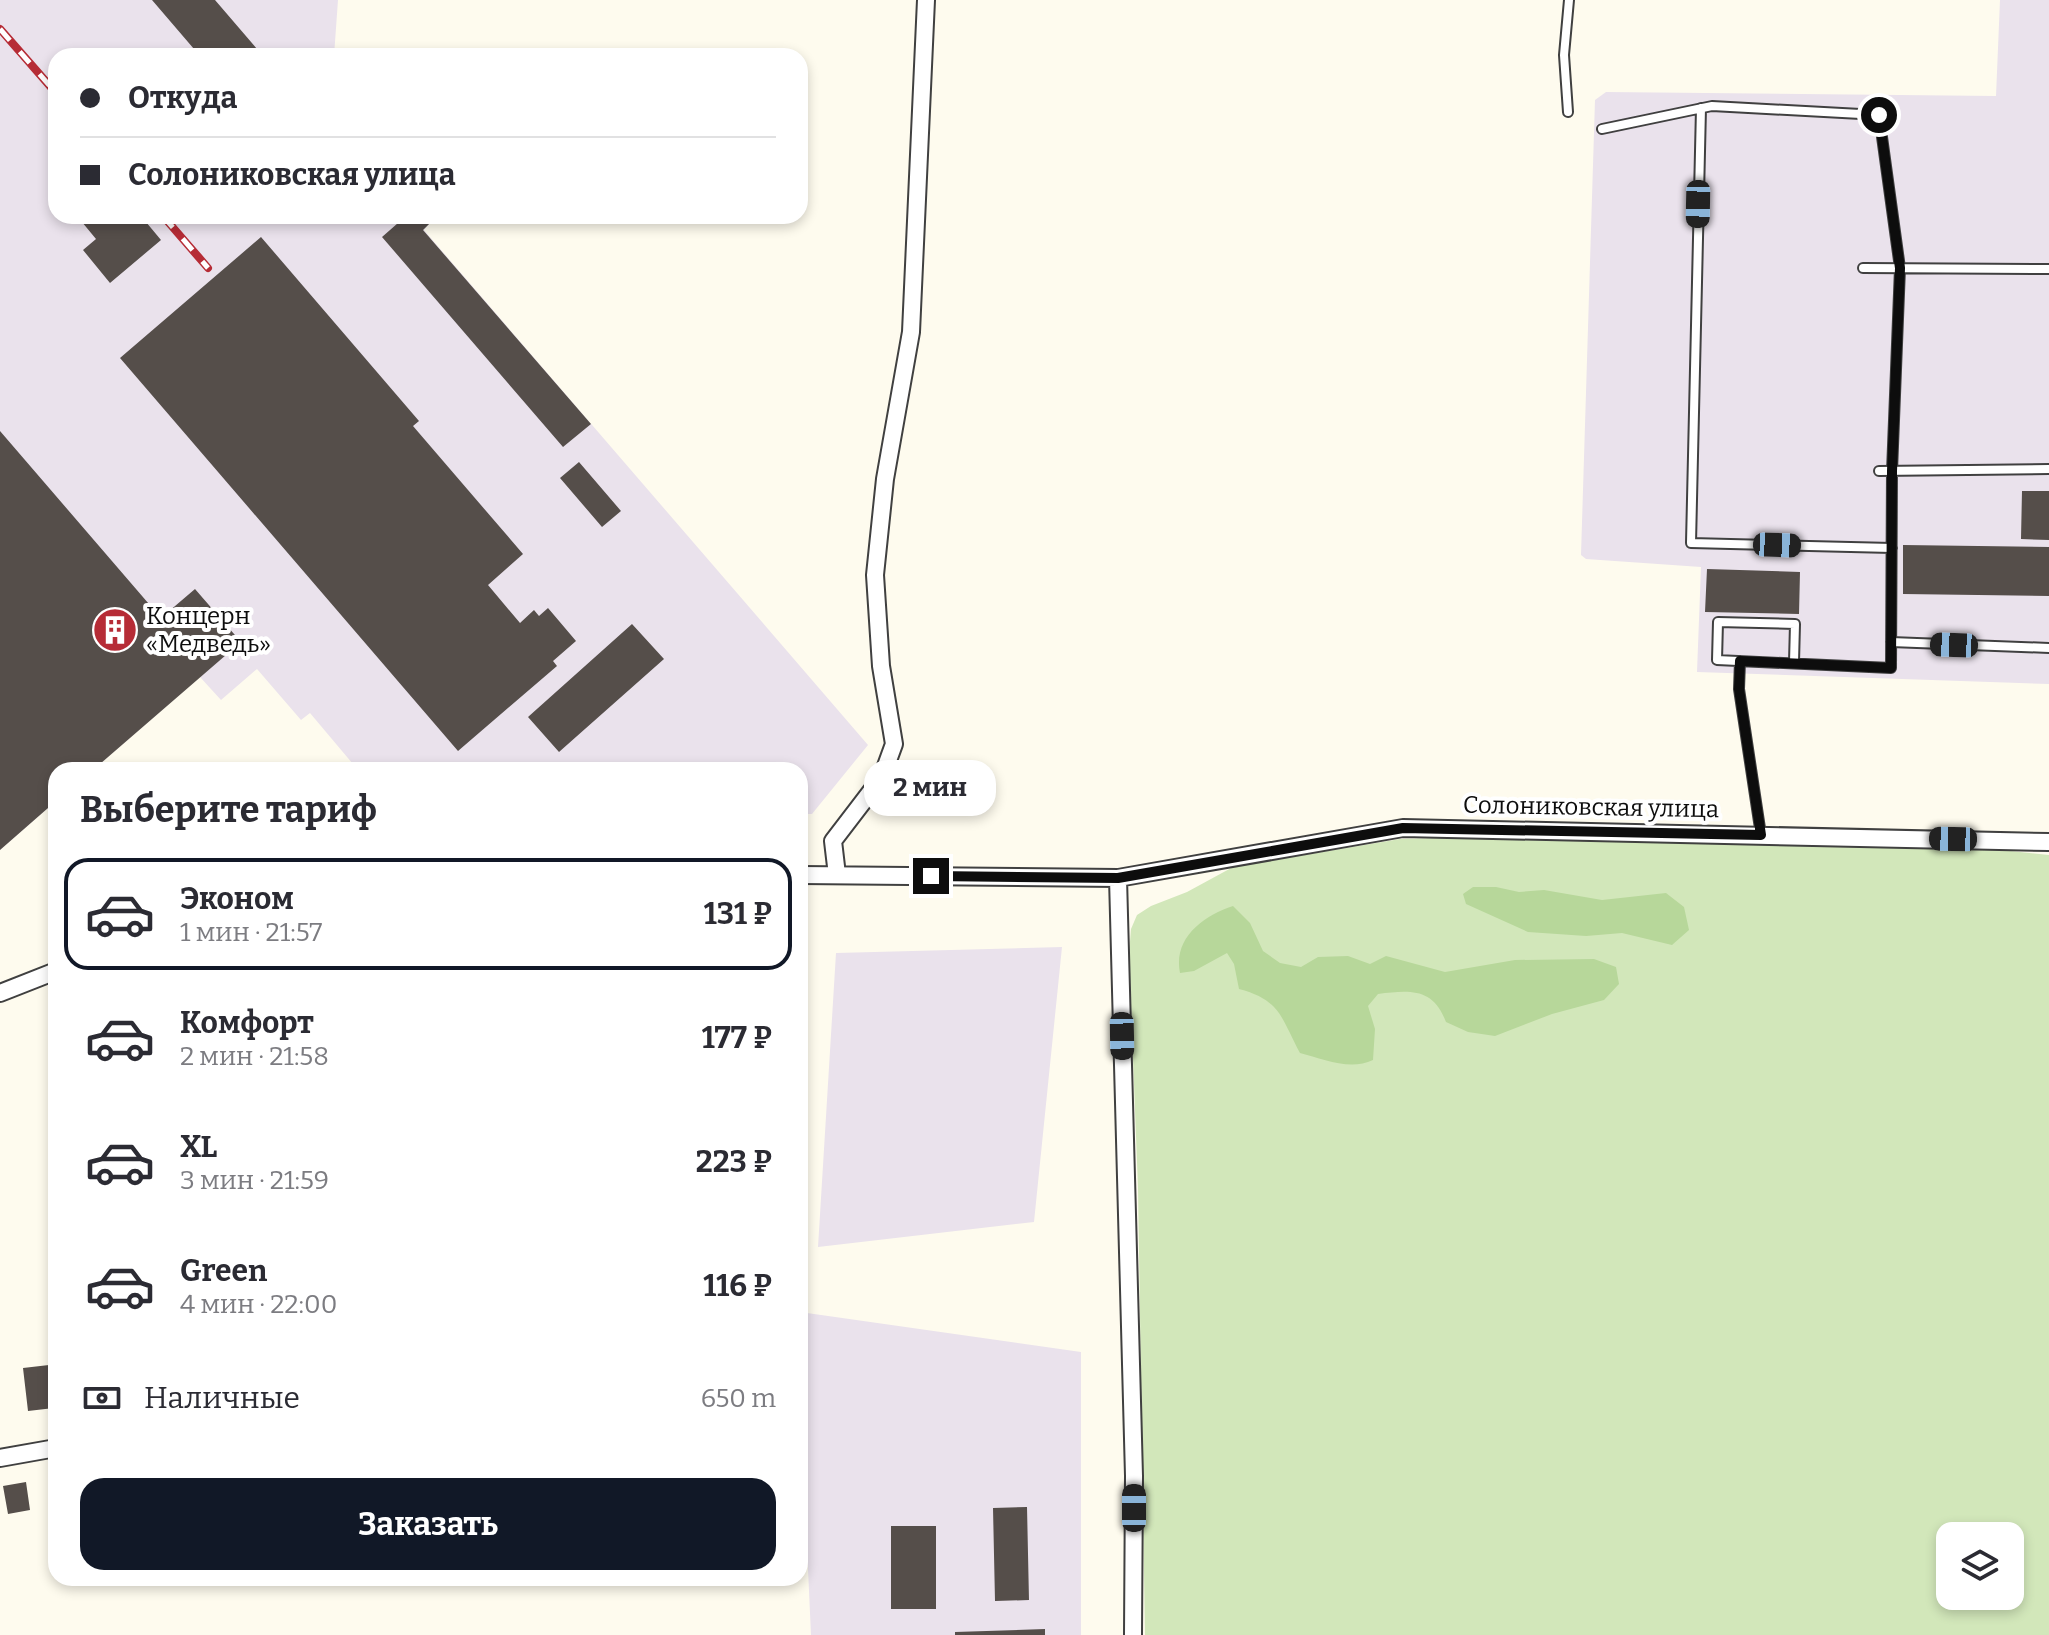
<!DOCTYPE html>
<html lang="ru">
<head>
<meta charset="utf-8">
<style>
  body { margin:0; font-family:Bitter,serif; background:#f7f7f7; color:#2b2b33; height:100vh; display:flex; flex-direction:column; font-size:30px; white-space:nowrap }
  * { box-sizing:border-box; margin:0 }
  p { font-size:26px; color:#7c7c81 }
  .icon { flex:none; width:44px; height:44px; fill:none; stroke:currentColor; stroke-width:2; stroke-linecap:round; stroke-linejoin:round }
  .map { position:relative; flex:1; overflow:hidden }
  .sheet { position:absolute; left:48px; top:762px; width:760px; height:824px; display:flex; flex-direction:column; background:#fff; border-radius:24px; box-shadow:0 4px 12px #0003 }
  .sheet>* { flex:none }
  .banner { position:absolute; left:48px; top:48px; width:760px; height:176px; border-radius:24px; box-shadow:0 4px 12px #0003; display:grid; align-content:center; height:176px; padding:0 32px; background:#fff }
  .buttons { position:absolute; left:1936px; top:1522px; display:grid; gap:16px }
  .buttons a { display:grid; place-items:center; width:88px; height:88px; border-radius:16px; background:#fff; box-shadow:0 4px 12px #0003; font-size:40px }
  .end { position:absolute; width:36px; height:36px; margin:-18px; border:10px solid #0d0d0d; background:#fff; box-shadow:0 0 0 4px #fff }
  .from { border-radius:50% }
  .bubble { position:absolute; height:56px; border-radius:24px; background:#fff; box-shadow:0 4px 12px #0003; font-size:26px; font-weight:700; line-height:56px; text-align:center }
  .car { position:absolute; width:24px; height:48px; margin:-24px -12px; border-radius:10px; box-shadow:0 0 6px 2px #0007; background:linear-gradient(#222 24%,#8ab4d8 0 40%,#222 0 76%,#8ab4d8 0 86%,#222 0) }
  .banner b { display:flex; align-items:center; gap:28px; height:76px; font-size:30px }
  .banner b+b { border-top:2px solid #e1e1e2 }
  .banner i { width:20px; height:20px; background:#2b2b33 }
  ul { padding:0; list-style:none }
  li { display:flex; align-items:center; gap:24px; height:112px; margin:0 16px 12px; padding:0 16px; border:4px solid transparent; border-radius:24px }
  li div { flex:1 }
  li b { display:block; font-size:30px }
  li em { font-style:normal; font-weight:700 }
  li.on { border-color:#111827 }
  li>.icon { width:72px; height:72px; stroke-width:1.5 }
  h2 { padding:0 32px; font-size:36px; line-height:96px }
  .pay { display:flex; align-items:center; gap:20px; height:88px; padding:0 32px; font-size:30px }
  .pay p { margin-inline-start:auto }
  .primary-button { display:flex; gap:16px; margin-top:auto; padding:16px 32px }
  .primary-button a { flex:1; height:92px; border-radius:24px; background:#111827; color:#fff; font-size:32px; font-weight:700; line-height:92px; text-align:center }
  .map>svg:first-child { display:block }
  .industrial { fill:#eae2ec }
  .green { fill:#d2e7ba; fill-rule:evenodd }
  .forest { fill:#b7d79a }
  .building { fill:#554e4a }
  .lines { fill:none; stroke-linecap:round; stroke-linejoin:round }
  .service-casing { stroke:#404040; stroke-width:12 }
  .minor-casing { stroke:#404040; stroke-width:20 }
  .service { stroke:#fff; stroke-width:8 }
  .minor { stroke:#fff; stroke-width:16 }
  .rail-casing { stroke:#b62c36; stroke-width:8 }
  .rail { stroke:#fff; stroke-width:5; stroke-dasharray:15; stroke-linecap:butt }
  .route { stroke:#0d0d0d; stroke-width:10 }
  .labels { text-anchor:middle; stroke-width:8; stroke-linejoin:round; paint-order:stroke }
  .poi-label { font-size:24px; fill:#0d0d0d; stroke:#fff; text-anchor:start }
  .street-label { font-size:24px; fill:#0d0d0d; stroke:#fff }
</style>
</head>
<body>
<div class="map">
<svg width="2049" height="1635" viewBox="0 0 2049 1635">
  <rect width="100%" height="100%" fill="#fefbee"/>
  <!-- industrial -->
  <path class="industrial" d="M 0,0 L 338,0 L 334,56 L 56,56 L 56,216 L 424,216 L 430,223 L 424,230 L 868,745 L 812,814 L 800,814 L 800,770 L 358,770 L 310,713 L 301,720 L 257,669 L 221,700 L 200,677 L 93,770 L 56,770 L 56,801 L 0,850 Z
    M 2000,0 L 2049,0 L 2049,684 L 1697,672 L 1701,567 L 1586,559 L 1581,555 L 1595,100 L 1606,92 L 1996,96 Z
    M 1062,947 L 1034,1222 L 818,1247 L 836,953 Z
    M 800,1312 L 1081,1352 L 1081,1635 L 811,1635 L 800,1392 Z"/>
  <!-- green -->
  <path class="green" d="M 1440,838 L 1992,849 L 2049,855 L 2049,1635 L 1145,1635 L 1138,1188 L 1129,954 L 1131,929 L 1137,915 L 1151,906 L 1187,892 L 1233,867 L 1400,839 ZM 1950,1536 L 2010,1536 L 2010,1596 L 1950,1596 Z"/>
  <!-- forest -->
  <path class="forest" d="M 1473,887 L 1496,887 L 1519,892 L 1544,890 L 1602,900 L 1666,893 L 1684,907 L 1689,930 L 1672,945 L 1622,933 L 1586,936 L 1528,932 L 1466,904 L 1463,894 Z
    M 1233,906 L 1250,923 L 1263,951 L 1280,963 L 1301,967 L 1318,957 L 1348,956 L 1370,964 L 1386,956 L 1445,972 L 1515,960 L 1594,959 L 1616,967 L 1619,984 L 1604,1000 L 1552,1014 L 1495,1036 L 1468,1032 L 1446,1022 C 1433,988 1411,990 1378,994 L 1368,1006 L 1375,1029 L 1373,1060 C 1350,1071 1323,1059 1300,1053 C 1281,1018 1281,1000 1239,989 L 1234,964 L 1227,953 L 1194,971 L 1180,973 C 1173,938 1203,916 1233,906 Z"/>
  <!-- building -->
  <path class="building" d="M 152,0 L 215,0 L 263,56 L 200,56 Z
    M 77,216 L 141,216 L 161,240 L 110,283 L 83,250 L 96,239 Z
    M 406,216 L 424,216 L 430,223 L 423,230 L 591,424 L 563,447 L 382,237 Z
    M 261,237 L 419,421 L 413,426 L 523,554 L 488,585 L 520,623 L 534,610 L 539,616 L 548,608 L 576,641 L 553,661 L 557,666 L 458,751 L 120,358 Z
    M 0,431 L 161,618 L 195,589 L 241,642 L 93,770 L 56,770 L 56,801 L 0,850 Z
    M 579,462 L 621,511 L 602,527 L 560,478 Z
    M 2022,491 L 2049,491 L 2049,540 L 2021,539 Z
    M 1903,545 L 2049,547 L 2049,596 L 1903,594 Z
    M 1707,569 L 1800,572 L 1799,614 L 1705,612 Z
    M 632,624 L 664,659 L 559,752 L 528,717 Z
    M 49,1365 L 54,1408 L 28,1411 L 23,1368 Z
    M 26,1482 L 30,1510 L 8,1514 L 3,1486 Z
    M 1027,1507 L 1029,1600 L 995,1601 L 993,1508 Z
    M 891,1526 L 936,1526 L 936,1609 L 891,1609 Z
    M 1045,1629 L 1045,1635 L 955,1635 L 955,1632 Z"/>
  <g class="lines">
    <!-- service casing -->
    <g class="service-casing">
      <path id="service" d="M 1701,108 L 1691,543 L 1892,548
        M 1568,112 L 1564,55 L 1569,0
        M 1602,129 L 1712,106 L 1879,115 L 1900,268 L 1892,471 L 1891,668 L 1717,660 L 1718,622 L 1795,624 L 1794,662
        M 1863,268 L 2049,269
        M 1879,471 L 2049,469
        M 1891,642 L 2049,648
        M 1740,661 L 1739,689 L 1761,835"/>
    </g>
    <!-- minor casing -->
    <g class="minor-casing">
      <path id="minor" d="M 800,875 L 1118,878 L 1403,828 L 2049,842
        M 837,875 L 833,841 L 882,777 L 894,744 L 881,666 L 875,575 L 885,479 L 911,332 L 926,0
        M 1118,878 L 1134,1476 L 1133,1635
        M 0,993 L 56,971
        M 0,1458 L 56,1448"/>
    </g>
    <!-- service -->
    <use href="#service" class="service"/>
    <!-- minor -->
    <use href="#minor" class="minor"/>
    <!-- rail casing -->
    <g class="rail-casing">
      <path id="rail" d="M 0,29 L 56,93
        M 163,216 L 208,268"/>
    </g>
    <!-- rail -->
    <use href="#rail" class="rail"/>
  </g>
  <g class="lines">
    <!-- route -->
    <path class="route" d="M 931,876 L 1118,878 L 1403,828 L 1761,835 L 1739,689 L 1740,661 L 1891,668 L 1892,471 L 1900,268 L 1879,115"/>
  </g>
  <!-- icons -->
  <defs>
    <g id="building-disc" transform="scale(2.3)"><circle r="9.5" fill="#b62c36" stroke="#fff"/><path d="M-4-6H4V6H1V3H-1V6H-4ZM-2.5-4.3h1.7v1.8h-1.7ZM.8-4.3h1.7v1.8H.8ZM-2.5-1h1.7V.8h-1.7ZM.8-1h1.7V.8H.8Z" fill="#fff"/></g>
  </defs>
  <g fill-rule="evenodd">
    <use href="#building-disc" x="115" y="630"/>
  </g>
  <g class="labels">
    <!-- poi labels -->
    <g class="poi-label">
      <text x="146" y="624">Концерн<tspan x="146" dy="28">«Медведь»</tspan></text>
    </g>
    <!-- street labels -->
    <g class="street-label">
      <text transform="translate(1591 807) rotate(1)" y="8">Солониковская улица</text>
    </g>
  </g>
</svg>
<div class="buttons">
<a><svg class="icon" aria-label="layers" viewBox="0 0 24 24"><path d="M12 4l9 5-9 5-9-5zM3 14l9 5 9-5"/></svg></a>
</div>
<i class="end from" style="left:1879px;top:115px"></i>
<i class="end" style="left:931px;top:876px"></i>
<div class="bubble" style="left:864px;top:760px;width:132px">2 мин</div>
<i class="car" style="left:1698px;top:204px;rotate:181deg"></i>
<i class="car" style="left:1777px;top:545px;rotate:92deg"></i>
<i class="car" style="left:1954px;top:645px;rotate:272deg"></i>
<i class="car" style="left:1953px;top:839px;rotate:271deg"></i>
<i class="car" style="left:1122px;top:1036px;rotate:179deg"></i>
<i class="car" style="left:1134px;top:1508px;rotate:0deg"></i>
<div class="banner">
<b><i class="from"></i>Откуда</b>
<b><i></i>Солониковская улица</b>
</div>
<section class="sheet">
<h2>Выберите тариф</h2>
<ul>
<li class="on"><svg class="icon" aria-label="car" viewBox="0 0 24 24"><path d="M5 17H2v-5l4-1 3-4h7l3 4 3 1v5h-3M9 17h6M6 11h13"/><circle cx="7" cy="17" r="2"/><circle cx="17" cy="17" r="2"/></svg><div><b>Эконом</b><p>1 мин · 21:57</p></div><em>131 ₽</em></li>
<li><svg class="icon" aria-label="car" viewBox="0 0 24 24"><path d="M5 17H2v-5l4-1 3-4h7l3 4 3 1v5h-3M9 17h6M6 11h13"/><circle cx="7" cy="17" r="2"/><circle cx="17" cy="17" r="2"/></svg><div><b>Комфорт</b><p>2 мин · 21:58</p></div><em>177 ₽</em></li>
<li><svg class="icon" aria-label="car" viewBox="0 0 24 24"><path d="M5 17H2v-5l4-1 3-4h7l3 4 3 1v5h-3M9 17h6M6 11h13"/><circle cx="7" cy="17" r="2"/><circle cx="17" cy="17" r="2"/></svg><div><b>XL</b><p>3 мин · 21:59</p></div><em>223 ₽</em></li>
<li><svg class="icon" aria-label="car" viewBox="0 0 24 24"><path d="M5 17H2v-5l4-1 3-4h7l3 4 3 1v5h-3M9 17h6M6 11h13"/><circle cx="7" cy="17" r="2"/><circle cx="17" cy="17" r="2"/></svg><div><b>Green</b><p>4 мин · 22:00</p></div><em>116 ₽</em></li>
</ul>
<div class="pay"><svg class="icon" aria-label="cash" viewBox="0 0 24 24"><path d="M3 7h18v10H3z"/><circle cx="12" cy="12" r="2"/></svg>Наличные<p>650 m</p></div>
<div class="primary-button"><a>Заказать</a></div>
</section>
</div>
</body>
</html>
